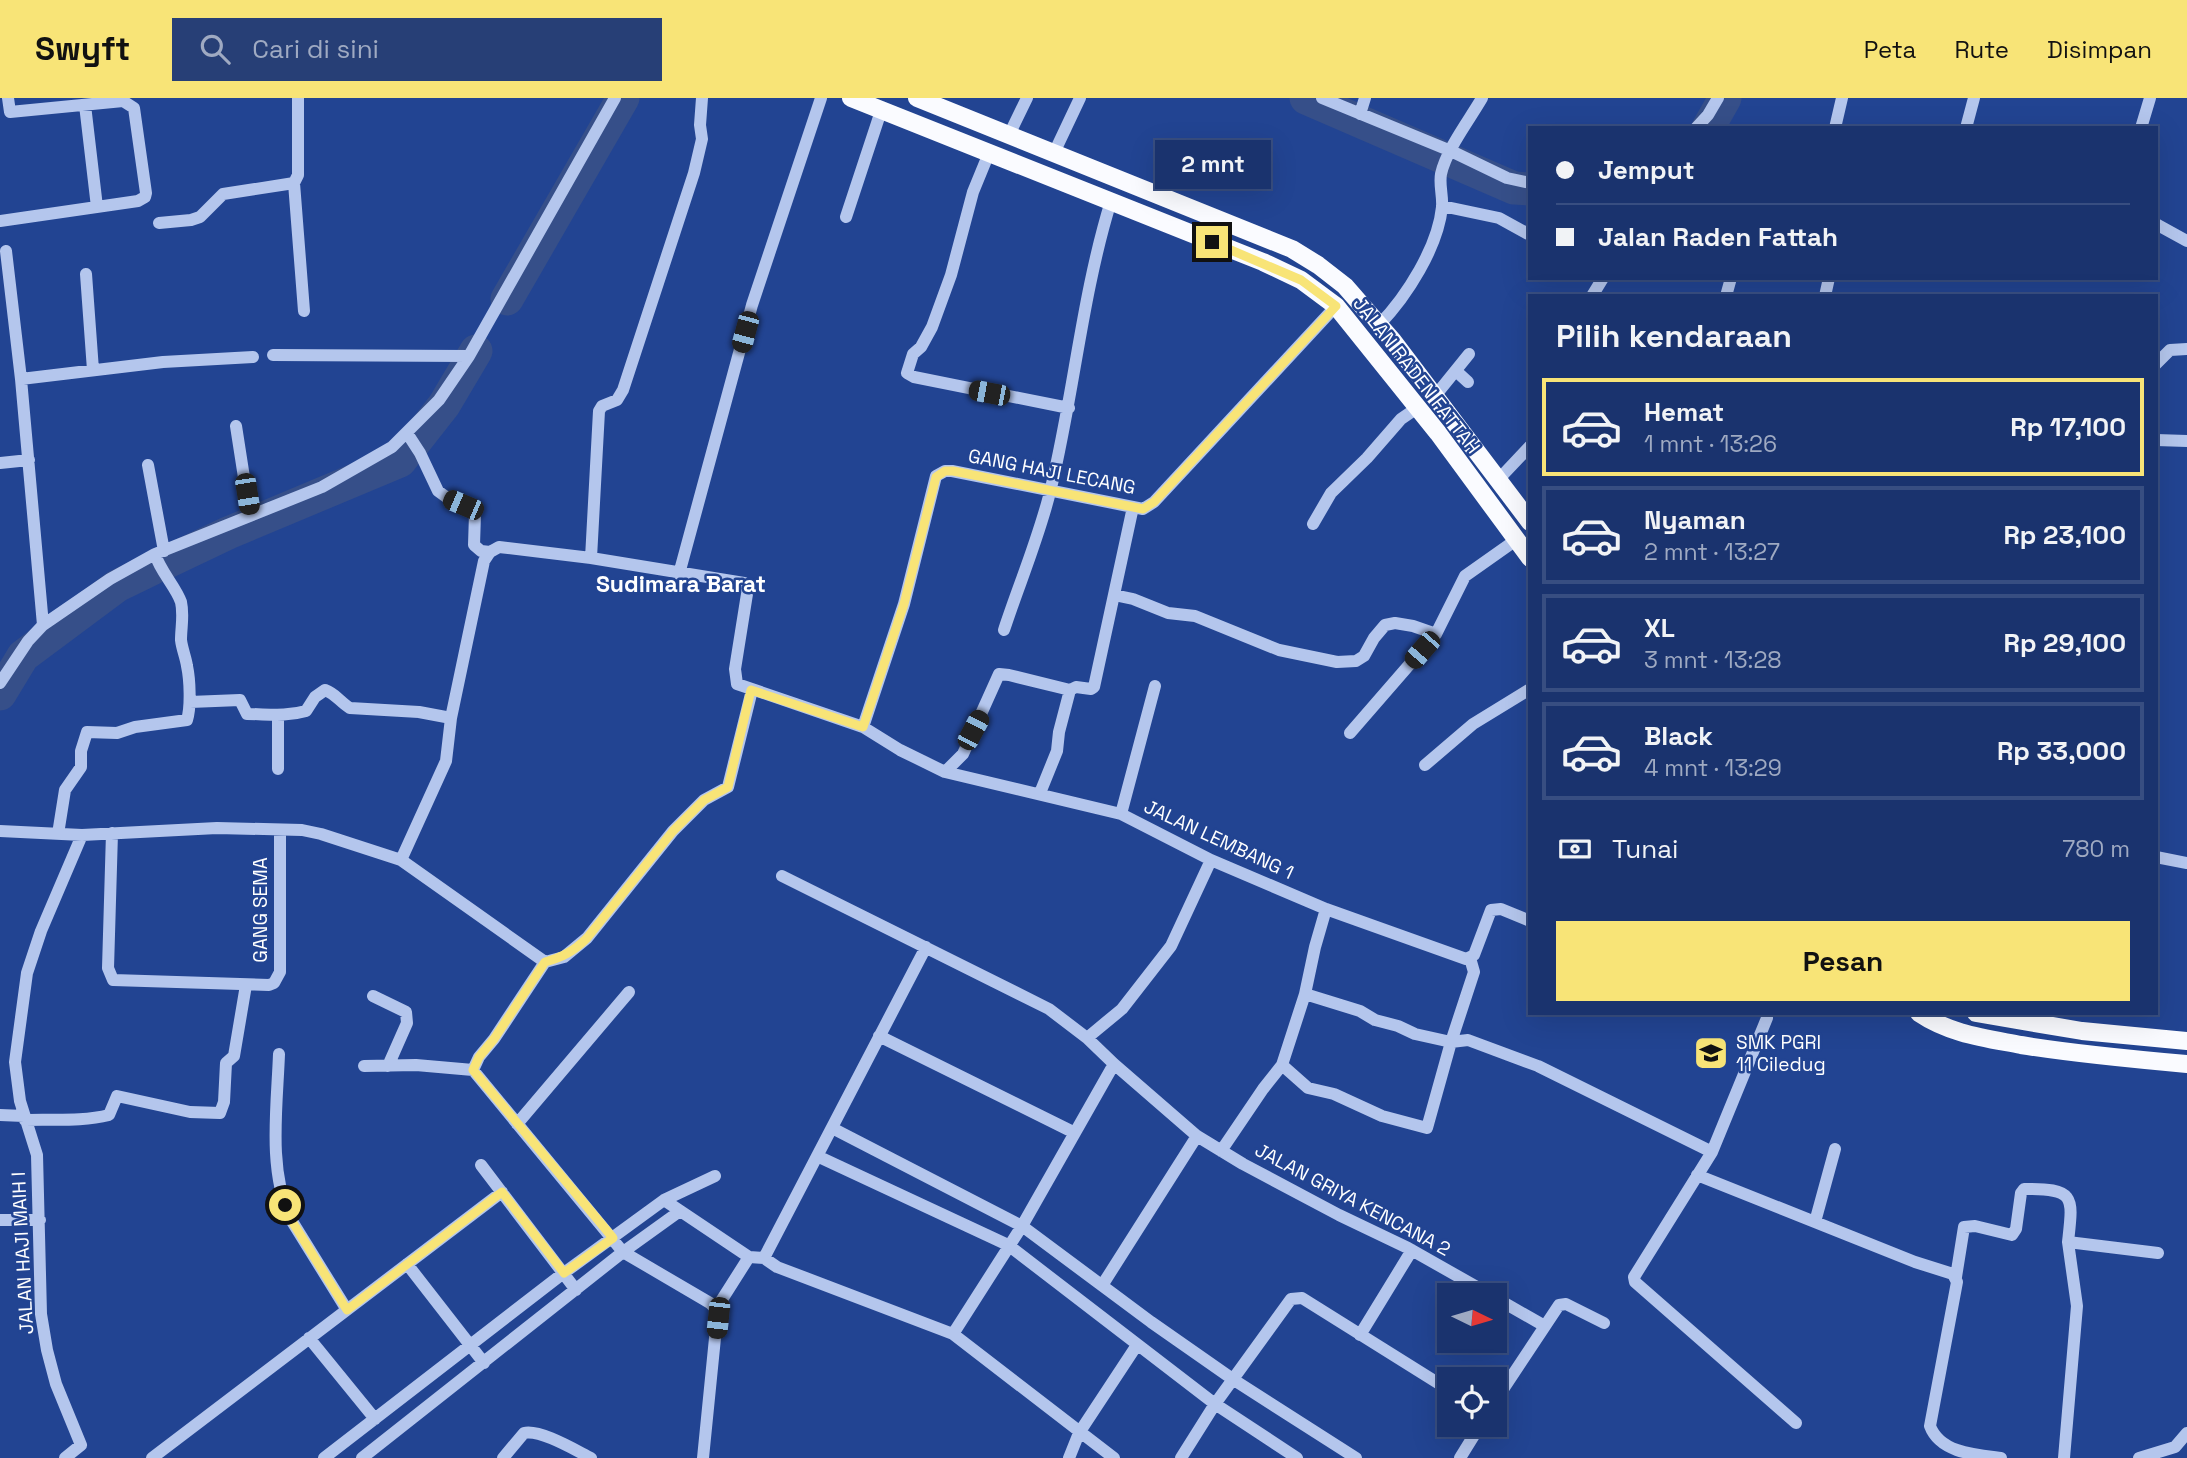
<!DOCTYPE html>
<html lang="id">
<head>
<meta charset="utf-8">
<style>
  body { margin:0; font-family:"Space Grotesk",sans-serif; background:#273f76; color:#f1f3f6; height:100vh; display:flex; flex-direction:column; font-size:26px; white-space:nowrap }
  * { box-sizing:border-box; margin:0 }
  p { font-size:23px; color:#9faac2 }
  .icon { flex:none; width:38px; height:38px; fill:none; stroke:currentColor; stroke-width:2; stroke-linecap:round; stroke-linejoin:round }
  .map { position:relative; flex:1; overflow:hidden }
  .side { position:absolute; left:1528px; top:196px; width:630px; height:721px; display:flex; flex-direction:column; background:#1a336e; border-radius:0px; box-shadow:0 7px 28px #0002,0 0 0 2px #384e81 }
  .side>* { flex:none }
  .banner { position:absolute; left:1528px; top:28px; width:630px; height:154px; border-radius:0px; box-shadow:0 7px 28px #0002,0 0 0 2px #384e81; display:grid; align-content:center; height:154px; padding:0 28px; background:#1a336e }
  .needle { width:46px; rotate:95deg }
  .fabs { position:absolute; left:1437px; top:1185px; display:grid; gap:14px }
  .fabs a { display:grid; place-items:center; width:70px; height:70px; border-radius:0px; background:#1a336e; box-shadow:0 7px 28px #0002,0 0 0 2px #384e81; font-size:35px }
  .end { position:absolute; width:32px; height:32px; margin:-16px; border:9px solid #f8e477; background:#111; box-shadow:0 0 0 4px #111 }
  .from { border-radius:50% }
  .bubble { position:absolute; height:49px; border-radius:0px; background:#1a336e; box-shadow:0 7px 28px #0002,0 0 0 2px #384e81; font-size:23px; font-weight:700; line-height:49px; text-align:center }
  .car { position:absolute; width:21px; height:42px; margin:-21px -10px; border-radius:9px; box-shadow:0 0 5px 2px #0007; background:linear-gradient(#222 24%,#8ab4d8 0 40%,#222 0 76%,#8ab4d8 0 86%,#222 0) }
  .banner b { display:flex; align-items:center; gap:24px; height:66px; font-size:26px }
  .banner b+b { border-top:2px solid #384e81 }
  .banner i { width:18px; height:18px; background:#f1f3f6 }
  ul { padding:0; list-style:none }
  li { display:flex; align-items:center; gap:21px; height:98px; margin:0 14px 10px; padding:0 14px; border:4px solid #384e81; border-radius:0px }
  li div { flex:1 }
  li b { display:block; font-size:26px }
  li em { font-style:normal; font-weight:700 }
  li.active { border-color:#f8e477 }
  li>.icon { width:63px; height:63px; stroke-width:1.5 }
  h2 { padding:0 28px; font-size:32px; line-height:84px }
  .pay { display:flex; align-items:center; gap:18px; height:77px; padding:0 28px; font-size:26px }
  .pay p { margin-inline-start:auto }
  .button { display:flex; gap:14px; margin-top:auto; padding:14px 28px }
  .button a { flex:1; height:80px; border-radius:0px; background:#f8e477; color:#111; font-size:28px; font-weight:700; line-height:80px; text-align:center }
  header { display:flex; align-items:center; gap:42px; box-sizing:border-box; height:98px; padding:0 35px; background:#f8e477; color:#111 }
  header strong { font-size:33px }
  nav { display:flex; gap:38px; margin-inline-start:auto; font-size:24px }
  .search { width:490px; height:63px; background:#273f76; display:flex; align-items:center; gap:18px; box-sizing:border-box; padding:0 24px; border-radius:0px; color:#9faac2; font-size:26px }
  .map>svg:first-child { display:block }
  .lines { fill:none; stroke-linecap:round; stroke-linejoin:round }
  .river { stroke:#364f89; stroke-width:33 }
  .minor { stroke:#b4c6ed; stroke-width:12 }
  .major { stroke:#fafbff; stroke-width:18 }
  .route { stroke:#f8e477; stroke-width:9 }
  .labels { text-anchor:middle; stroke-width:5; stroke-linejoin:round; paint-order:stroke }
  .street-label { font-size:19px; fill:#fff; stroke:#224492 }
  .poi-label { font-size:19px; fill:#fff; stroke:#224492; text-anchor:start }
  .quarter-label { font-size:23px; font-weight:bold; fill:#fff; stroke:#224492 }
</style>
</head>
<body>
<header>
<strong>Swyft</strong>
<div class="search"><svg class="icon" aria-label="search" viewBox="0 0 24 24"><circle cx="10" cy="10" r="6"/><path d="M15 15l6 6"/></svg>Cari di sini</div>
<nav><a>Peta</a><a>Rute</a><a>Disimpan</a></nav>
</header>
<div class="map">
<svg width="2187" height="1360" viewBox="0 0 2187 1360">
  <rect width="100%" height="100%" fill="#224492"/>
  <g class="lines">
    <!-- river -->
    <path class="river" d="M 1306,0 L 1514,90 L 1530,91
      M 1708,30 L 1725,0
      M 507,201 L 623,0
      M 165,465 L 228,435 L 400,363 L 444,307 L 476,253
      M 0,596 L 23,558 L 117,488 L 152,471"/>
    <!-- minor -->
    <path class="minor" d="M 1322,0 L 1451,53 L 1507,80 L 1530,85
      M 85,7 L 97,109
      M 1360,16 L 1365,0
      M 1696,30 L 1708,17 L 1718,0
      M 1835,30 L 1842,0
      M 1966,30 L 1974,0
      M 2141,30 L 2150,0
      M 1009,37 L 1027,0
      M 989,55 L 973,94 L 951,177 L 932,229 L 921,249 L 913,256 L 907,275 L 914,279 L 1069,310
      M 1054,55 L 1080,0
      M 294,85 L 304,213
      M 1442,108 L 1499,120 L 1530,137
      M 846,119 L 881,13
      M 0,123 L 138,103 L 145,99 L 146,95 L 134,10 L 123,3 L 10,14 L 8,0
      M 159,125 L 191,122 L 200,119 L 223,96 L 294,85 L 298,77 L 298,0
      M 2156,126 L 2187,143
      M 6,153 L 21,281 L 43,527
      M 86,176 L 93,272
      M 1592,198 L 1603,180
      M 1726,198 L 1731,180
      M 1825,198 L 1829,180
      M 1379,227 C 1407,198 1438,149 1442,109 C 1443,98 1439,87 1441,76 C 1446,52 1470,21 1482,0
      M 273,257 L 469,258
      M 2156,266 L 2170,252 L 2187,251
      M 1456,273 L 1468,284
      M 21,281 L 163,264 L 253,259
      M 1435,298 L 1469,256
      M 236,328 L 250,418
      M 407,335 L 420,355 L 438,393 L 449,401 L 472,411 L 475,416 L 474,447 L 481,453 L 490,454
      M 2156,342 L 2187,343
      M 0,365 L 29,362
      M 148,367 L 164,453
      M 1498,382 L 1530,348
      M 1313,426 L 1331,395 L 1367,360 L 1401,321 L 1417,310
      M 591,460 L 599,313 L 602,308 L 617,302 L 623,292 L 694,75 L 702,41 L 700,27 L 702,0
      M 679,476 L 752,207 L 821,0
      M 1114,497 L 1133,501 L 1168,515 L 1195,518 L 1279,552 L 1337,564 L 1356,563 L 1364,558 L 1374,540 L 1385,527 L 1395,525 L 1413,528 L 1436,536
      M 1004,532 C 1019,486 1040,437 1051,390 C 1074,295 1082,197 1111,103
      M 0,585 L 28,543 L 43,527 L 110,481 L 155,456 L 322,389 L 392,349 L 439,302 L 469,258 L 615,0
      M 190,604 L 240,602 L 247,616 C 268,616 285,619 306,613 L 315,599 L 325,592 C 336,596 340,604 350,610 L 419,614 L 451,620
      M 863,629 L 904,506 L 936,378 L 945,373 L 952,373 L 1143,411 L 1154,404 L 1336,208
      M 1350,635 L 1436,536 L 1465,478 L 1516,442
      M 1425,667 L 1473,626 L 1530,591
      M 278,671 L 278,619
      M 945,674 L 963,656 L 999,576 L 1009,577 L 1070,592
      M 1040,695 L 1057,653 L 1059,634 L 1070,592 L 1076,589 L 1091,591 L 1094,589 L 1133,409
      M 1121,716 L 1155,588
      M 0,733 L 82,737 L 217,730 L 302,732 L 321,736 L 401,762 L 545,864
      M 112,735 L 108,870 L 113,882 L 269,887 L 274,885 L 280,874 L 280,732
      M 58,736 L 65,692 L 81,669 L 81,653 L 87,634 L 117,635 L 135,629 L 187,622 C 191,609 190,582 187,568 C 186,560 182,551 181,542 C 181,529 184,517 181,504 C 176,489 160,473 155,456
      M 2156,759 L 2187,765
      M 401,762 L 446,663 L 451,620 L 484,463 L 490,454 L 499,449 L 591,460 L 744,485 L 747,496 L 735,571 L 737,586 L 863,629 L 900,652 L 945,674 L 1121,716 L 1211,762 L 1326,811 L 1466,861 L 1474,857 L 1491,812 L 1501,811 L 1530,823
      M 782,778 L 1049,911 L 1087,940 L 1114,966 L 1197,1038 L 1243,1066 L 1339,1117 L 1408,1150 L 1491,1197
      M 1305,896 L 1360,913 L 1375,922 L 1398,928 L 1415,936 L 1451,944 L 1468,942 L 1538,968 L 1712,1054 L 1767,920
      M 373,898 L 406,914 L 407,925 L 388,968
      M 879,938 L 1073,1034
      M 1087,940 L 1122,911 L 1171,848 L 1211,762
      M 279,956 C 277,1010 268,1070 290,1120 L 347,1212
      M 1282,967 L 1308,990 L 1334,996 L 1382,1018 L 1427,1030 L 1451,944 L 1474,874 L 1470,860
      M 364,968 L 416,967 L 473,972 L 623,1154 L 710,1205 L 716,1211 L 717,1220 L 703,1360
      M 473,972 L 479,959 L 494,941 L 545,864 L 564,859 L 587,840 L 673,733 L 704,702 L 728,689 L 752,592
      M 0,1017 L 24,1018
      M 25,1022 C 53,1021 82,1024 109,1017 L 117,998 L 190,1014 L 220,1015 L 224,1004 L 226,965 L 234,958 L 246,887
      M 517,1026 L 629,894
      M 832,1030 L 1022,1128 L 1151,1224 L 1234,1282 L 1356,1360
      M 1221,1053 L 1263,991 L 1282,967 L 1305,896 L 1315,849 L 1326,811
      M 1712,1054 L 1634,1179 L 1635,1184 L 1796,1325
      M 817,1058 L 1008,1147 L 1215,1306 L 1297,1360
      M 481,1067 L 576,1192
      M 1697,1077 L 1915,1164 L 1953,1176 L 1957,1184 L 1930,1328 C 1940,1355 1976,1357 2001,1360
      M 664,1102 L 749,1159 L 764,1160 L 777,1169 L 953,1236 L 1114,1360
      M 0,1122 L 40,1122
      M 1815,1124 L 1835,1051
      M 764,1160 L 926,849
      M 407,1166 L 484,1265
      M 1956,1179 L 1964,1129 L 1975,1128 L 2012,1137 L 2016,1131 L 2021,1095 L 2024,1091 C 2076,1090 2073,1099 2068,1144
      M 1103,1186 L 1197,1038
      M 1494,1199 L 1543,1227
      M 716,1211 L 749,1159
      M 953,1236 L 1022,1128 L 1114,966
      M 1360,1237 L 1412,1152
      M 309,1240 L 375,1321
      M 1494,1305 L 1559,1207 L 1566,1206 L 1604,1225
      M 65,1360 L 81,1347 L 56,1286 L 47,1252 L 41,1216 L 37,1057 L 20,1003 L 15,964 L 27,875 L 41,833 L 82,737
      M 152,1360 L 502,1094
      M 324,1360 L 561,1177 L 664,1102 L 715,1078
      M 362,1360 L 623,1154 L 680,1113
      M 503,1360 L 524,1335 C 540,1331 575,1352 591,1360
      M 1069,1360 L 1079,1335 L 1137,1247
      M 1181,1360 L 1215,1306 L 1291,1201 L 1302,1200 L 1449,1292
      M 1460,1360 L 1481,1326
      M 2064,1360 L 2077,1208 L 2068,1144 L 2158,1155
      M 2139,1360 L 2175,1349 L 2187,1335"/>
    <!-- major -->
    <path class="major" d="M 851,0 L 1263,164 L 1301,182 L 1336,208 L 1438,335 L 1530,460
      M 917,0 L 1292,151 L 1318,167 L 1345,188 L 1393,243 L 1530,424
      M 1919,915 C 1950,936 1985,940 2021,947 C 2076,956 2131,961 2187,966
      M 1976,915 L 2082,933 L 2187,943"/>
  </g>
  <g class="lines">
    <!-- route -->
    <path class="route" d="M 285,1107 L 290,1120 L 347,1212 L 502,1094 L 564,1175 L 613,1140 L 473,972 L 479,959 L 494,941 L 545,864 C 563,859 574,853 587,840 L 673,733 L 704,702 L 728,689 L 751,592 L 863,629 L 904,506 L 936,379 L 945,373 L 953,373 L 1143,411 L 1154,404 L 1336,208 L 1301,182 L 1212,144"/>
  </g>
  <!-- icons -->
  <defs>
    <g id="school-square" transform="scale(1.75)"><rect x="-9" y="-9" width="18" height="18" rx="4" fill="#f8e477" stroke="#224492"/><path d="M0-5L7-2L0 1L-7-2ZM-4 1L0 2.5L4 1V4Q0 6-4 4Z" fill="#111"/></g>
  </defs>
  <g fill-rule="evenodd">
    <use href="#school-square" x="1711" y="955"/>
  </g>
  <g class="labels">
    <!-- street labels -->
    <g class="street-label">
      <text transform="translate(1417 277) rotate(52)" y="7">JALAN RADEN FATTAH</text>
      <text transform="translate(1052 373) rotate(11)" y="7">GANG HAJI LECANG</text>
      <text transform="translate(1219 741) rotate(25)" y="7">JALAN LEMBANG 1</text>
      <text transform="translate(260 812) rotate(-90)" y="7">GANG SEMA</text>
      <text transform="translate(1353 1101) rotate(28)" y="7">JALAN GRIYA KENCANA 2</text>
      <text transform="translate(22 1155) rotate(-93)" y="7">JALAN HAJI MAIH I</text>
    </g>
    <!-- poi labels -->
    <g class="poi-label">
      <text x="1736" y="951">SMK PGRI<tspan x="1736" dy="22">11 Ciledug</tspan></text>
    </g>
    <!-- quarter labels -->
    <g class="quarter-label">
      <text x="681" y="494">Sudimara Barat</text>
    </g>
  </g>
</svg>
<div class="fabs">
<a><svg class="needle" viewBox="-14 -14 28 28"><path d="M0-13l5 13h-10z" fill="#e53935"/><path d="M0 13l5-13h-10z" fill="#9faac2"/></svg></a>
<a><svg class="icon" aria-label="locate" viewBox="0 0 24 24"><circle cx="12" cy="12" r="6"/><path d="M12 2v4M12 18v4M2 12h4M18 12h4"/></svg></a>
</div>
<i class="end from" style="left:285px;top:1107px"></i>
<i class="end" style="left:1212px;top:144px"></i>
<div class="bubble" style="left:1155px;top:42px;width:116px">2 mnt</div>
<i class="car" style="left:745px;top:234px;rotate:195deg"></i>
<i class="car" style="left:989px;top:295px;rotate:281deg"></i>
<i class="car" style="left:247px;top:396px;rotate:171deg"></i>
<i class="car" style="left:463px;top:407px;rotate:293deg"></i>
<i class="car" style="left:1422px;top:552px;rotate:221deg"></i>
<i class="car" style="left:973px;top:632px;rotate:28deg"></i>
<i class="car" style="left:718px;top:1220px;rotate:186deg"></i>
<div class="banner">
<b><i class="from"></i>Jemput</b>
<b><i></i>Jalan Raden Fattah</b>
</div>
<section class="side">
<h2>Pilih kendaraan</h2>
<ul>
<li class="active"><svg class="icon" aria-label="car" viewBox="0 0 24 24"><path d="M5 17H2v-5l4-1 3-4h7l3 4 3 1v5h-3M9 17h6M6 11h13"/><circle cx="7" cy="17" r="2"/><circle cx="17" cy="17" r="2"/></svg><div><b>Hemat</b><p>1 mnt · 13:26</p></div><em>Rp 17,100</em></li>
<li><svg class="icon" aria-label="car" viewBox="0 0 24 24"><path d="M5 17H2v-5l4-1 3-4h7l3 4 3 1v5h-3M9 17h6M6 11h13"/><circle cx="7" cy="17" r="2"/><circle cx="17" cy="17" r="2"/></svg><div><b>Nyaman</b><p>2 mnt · 13:27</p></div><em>Rp 23,100</em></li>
<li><svg class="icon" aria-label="car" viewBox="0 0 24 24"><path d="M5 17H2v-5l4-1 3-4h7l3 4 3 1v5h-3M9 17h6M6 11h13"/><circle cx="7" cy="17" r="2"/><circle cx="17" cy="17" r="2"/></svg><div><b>XL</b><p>3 mnt · 13:28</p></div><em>Rp 29,100</em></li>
<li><svg class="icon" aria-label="car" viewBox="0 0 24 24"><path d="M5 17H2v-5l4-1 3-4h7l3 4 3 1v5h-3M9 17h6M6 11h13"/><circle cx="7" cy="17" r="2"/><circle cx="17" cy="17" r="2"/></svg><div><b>Black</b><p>4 mnt · 13:29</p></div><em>Rp 33,000</em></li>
</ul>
<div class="pay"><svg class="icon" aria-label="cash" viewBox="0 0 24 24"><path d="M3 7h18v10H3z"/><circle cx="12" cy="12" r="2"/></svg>Tunai<p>780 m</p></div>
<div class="button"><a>Pesan</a></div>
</section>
</div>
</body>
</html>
